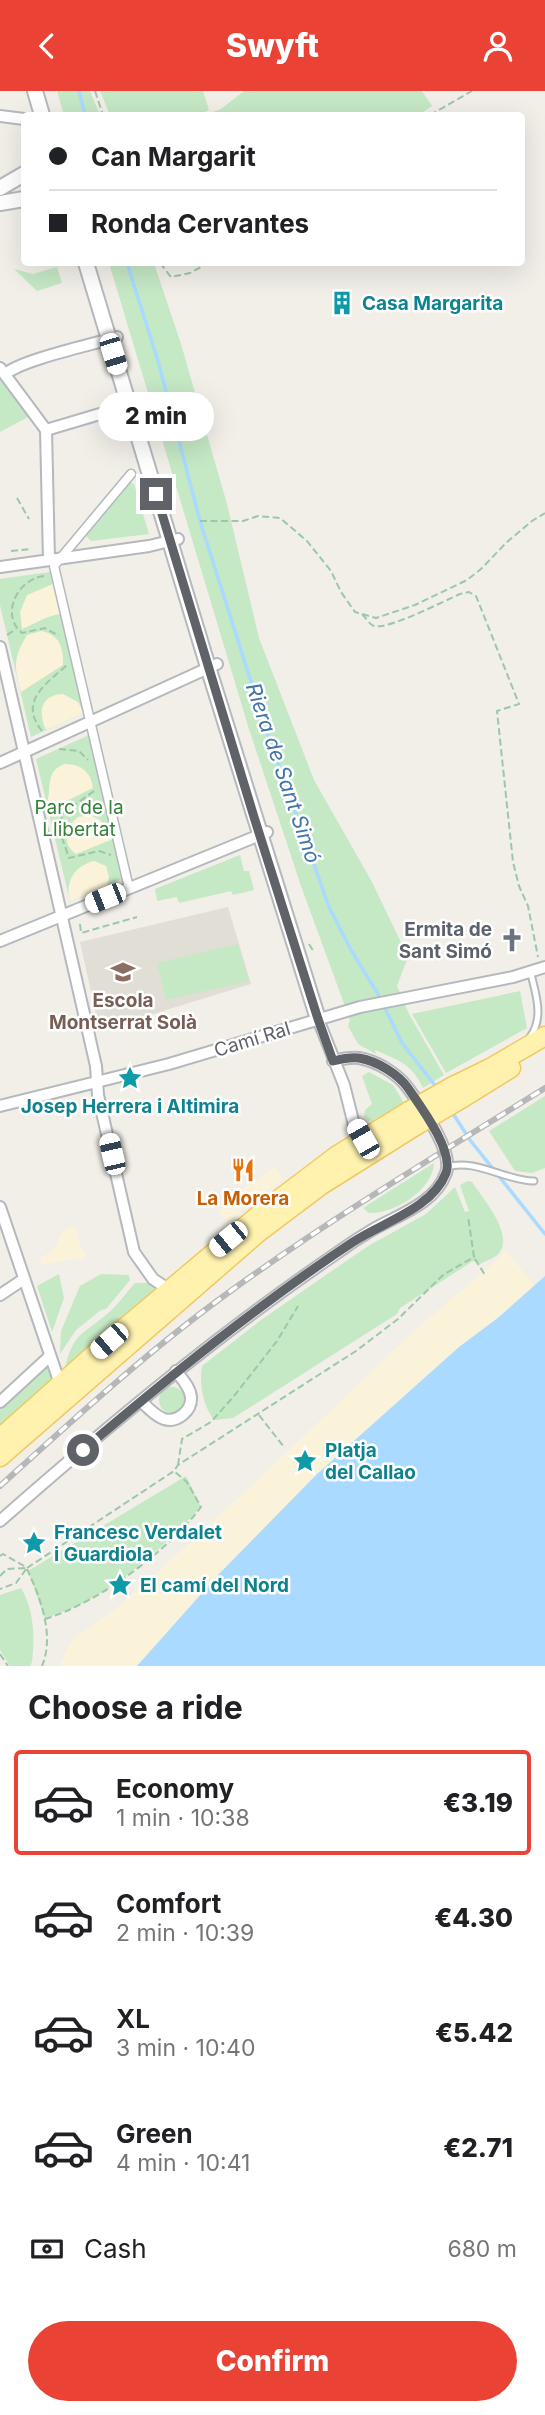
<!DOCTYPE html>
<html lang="en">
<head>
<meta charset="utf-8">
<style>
  body { margin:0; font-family:Inter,sans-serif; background:#f2f2f2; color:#202124; height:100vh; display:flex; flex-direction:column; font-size:26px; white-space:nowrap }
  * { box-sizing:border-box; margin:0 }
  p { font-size:23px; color:#757577 }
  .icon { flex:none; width:38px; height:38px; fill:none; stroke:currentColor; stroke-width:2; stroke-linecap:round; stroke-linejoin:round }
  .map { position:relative; height:1575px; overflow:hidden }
  .details { display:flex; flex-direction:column; background:#fff; flex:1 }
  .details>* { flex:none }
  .banner { position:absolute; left:21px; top:21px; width:504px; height:154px; border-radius:7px; box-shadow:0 7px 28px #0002; display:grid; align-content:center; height:154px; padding:0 28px; background:#fff }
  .end { position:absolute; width:32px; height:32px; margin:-16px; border:9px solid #5f6368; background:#fff; box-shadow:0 0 0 4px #fff }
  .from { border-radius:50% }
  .bubble { position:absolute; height:49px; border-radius:24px; background:#fff; box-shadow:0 7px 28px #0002; font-size:23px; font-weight:800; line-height:49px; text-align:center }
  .car { position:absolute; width:21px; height:42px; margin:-21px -10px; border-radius:9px; box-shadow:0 0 5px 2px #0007; background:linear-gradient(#fff 24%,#345 0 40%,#fff 0 76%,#345 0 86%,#fff 0) }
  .banner b { display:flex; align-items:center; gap:24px; height:66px; font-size:26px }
  .banner b+b { border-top:2px solid #e0e0e0 }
  .banner i { width:18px; height:18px; background:#202124 }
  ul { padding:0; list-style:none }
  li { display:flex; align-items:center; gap:21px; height:105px; margin:0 14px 10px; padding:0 14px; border:4px solid transparent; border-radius:7px }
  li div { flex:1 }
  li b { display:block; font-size:26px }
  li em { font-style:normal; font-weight:800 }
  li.current { border-color:#ea4335 }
  li>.icon { width:63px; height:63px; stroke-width:1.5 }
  h2 { padding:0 28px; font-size:32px; line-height:84px }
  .pay { display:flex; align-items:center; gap:18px; height:77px; padding:0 28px; font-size:26px }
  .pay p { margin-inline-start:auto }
  .cta { display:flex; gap:14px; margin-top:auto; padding:14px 28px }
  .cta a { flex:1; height:80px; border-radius:42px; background:#ea4335; color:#fff; font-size:28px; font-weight:800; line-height:80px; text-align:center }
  header { display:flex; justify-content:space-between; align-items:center; height:91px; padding:0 28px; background:#ea4335; color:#fff; font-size:32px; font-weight:800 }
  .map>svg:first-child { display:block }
  .education { fill:#e1ded6 }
  .green { fill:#c5e8c5 }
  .sand { fill:#fbf3d9 }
  .water { fill:#aadaff }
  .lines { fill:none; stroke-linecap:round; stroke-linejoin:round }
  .stream { stroke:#aadaff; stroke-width:3.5 }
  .service-casing { stroke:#b5b8bc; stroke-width:9 }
  .pedestrian-casing { stroke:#b5b8bc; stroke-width:11 }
  .minor-casing { stroke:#b5b8bc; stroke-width:14 }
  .tertiary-casing { stroke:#b5b8bc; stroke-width:18 }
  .primary-casing { stroke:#f2c960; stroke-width:21 }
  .path { stroke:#9cc7a9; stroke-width:2; stroke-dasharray:7 3.5; stroke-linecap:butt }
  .service { stroke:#fff; stroke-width:5 }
  .pedestrian { stroke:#fff; stroke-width:8 }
  .minor { stroke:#fff; stroke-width:10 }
  .tertiary { stroke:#fff; stroke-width:14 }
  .primary { stroke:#fff2af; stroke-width:18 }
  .rail-casing { stroke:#b6b7b8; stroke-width:6 }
  .rail { stroke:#fff; stroke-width:3.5; stroke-dasharray:10; stroke-linecap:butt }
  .primary-bridge-casing { stroke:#f2c960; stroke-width:21; stroke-linecap:butt }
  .primary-bridge { stroke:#fff2af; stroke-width:18 }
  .route { stroke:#5f6368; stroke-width:9 }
  .labels { text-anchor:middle; stroke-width:5; stroke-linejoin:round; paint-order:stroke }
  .culture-label { font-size:19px; font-weight:bold; fill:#0d838f; stroke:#fff; text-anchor:start }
  .park-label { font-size:19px; fill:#348238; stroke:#fff }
  .worship-label { font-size:19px; font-weight:bold; fill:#5b616d; stroke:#fff; text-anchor:end }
  .education-label { font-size:19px; font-weight:bold; fill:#785e54; stroke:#fff }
  .street-label { font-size:19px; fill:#5f6368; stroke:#fff }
  .food-label { font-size:19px; font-weight:bold; fill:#c56008; stroke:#fff }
  .water-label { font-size:21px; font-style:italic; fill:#4174aa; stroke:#fff }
</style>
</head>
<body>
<header><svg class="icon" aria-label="back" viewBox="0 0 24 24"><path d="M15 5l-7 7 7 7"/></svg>Swyft<svg class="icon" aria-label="person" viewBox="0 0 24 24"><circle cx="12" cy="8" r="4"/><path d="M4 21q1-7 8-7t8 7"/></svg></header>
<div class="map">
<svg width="545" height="1575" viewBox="0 0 545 1575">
  <rect width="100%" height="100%" fill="#f1efe8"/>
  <!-- education -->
  <path class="education" d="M 228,816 L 251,893 L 150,924 L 99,936 L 80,851 Z"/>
  <!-- green -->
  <path class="green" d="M 57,0 L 90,0 L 100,24 L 64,24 Z
    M 100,0 L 203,0 L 209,19 L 198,24 L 110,24 Z
    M 244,0 L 422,0 L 432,15 L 419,24 L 205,24 L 221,18 Z
    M 109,172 L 154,172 L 181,253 L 227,413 L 259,547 L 314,689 L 372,791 L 408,866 L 397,895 L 409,923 L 444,984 L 423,997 C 412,973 398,969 375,959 L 376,963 L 358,953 L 348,935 L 350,929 L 301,795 L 249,638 Z
    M 57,176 L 62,192 L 37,200 L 14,178 L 33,183 Z
    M 0,285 L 30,325 L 0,341 Z
    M 129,391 L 134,393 L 149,443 L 91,450 L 85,444 Z
    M 50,481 L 84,622 L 31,646 L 0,514 L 0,488 Z
    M 89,644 L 122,788 L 70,810 L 36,668 Z
    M 240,764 L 244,780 L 249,780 L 254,799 L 233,804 L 231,800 L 179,812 L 177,806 L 157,810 L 155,798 Z
    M 238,853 L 249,890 L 166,909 L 157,872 Z
    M 520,900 L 527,937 L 446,982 L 412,923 Z
    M 369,981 L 393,994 L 404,1012 L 373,1030 L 369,1030 L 364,1025 L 365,1019 L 372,1013 L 362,985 Z
    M 545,1005 L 545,1077 L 532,1082 L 515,1080 L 489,1040 Z
    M 434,1072 C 433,1099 394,1123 369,1122 L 363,1117 Z
    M 468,1090 L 472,1091 C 483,1108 518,1147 496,1165 C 492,1168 485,1170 480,1173 L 473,1170 L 400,1217 L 397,1223 L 233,1327 L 214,1329 C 203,1314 199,1293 202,1275 L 261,1229 L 339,1175 L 370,1154 L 426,1123 L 455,1096 L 465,1121 L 469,1120 L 460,1094 Z
    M 59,1183 L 64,1207 L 52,1241 L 37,1195 Z
    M 101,1183 L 129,1184 L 130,1189 L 106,1218 L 101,1219 L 76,1239 L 60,1263 L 61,1240 L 80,1195 Z
    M 135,1192 L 151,1192 L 159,1200 L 65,1278 C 72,1243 83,1243 106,1224 C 119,1213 125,1203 135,1192 Z
    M 47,1277 L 50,1277 L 54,1290 L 0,1341 L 0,1319 Z
    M159 1309a13 13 0 1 1 26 0a13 13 0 1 1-26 0Z
    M 186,1385 L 201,1416 C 167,1452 129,1488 85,1511 C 72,1518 58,1522 45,1528 L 28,1480 Z
    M 21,1497 C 34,1519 35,1546 32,1571 L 30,1575 L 10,1575 L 0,1559 L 0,1504 Z"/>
  <!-- sand -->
  <path class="sand" d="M 53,493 L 60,523 C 43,526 37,532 22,538 L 20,521 L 27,504 Z
    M 41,540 C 59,543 64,557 63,574 L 21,601 C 14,576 13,567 27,544 Z
    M 63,603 L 78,611 L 84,622 L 46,639 C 38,622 40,604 63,603 Z
    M 64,673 C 81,673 91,681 93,697 L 48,719 C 47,711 48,709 49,701 C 50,688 50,679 64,673 Z
    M 90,724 L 100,729 L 106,737 L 110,736 L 113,748 L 76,763 C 61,753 66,735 78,726 Z
    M 94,770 L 106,775 L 109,786 L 107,795 L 70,810 C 65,791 74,775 94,770 Z
    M 275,1076 L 284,1088 L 255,1107 L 227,1132 L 218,1120 L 246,1096 Z
    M 75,1134 L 80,1155 L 86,1164 L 82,1169 C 69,1167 55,1172 41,1173 L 40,1168 L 55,1157 L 62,1141 Z
    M 505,1159 L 535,1195 L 499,1226 L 459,1256 L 317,1383 L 219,1483 L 137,1575 L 59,1575 L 73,1548 L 114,1519 L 157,1482 L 261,1386 L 414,1240 L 497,1169 Z"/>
  <!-- water -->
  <path class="water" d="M 545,1185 L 545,1575 L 137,1575 L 219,1483 L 317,1383 L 459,1256 L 499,1226 Z"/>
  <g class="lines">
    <!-- stream -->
    <path class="stream" d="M 79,0 L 85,24
      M 127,172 L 158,270 L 200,430 L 267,641 L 329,816 L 351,859 L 378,903 L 402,952 L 437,997
      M 452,1021 L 470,1049 L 545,1143"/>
    <!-- service casing -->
    <g class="service-casing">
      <path id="service" d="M 530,879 C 535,901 545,926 530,946
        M 447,1076 C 475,1067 506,1090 534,1090"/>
    </g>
    <!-- pedestrian casing -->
    <g class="pedestrian-casing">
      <path id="pedestrian" d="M 129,797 L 54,475 L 131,383"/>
    </g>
    <!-- minor casing -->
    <g class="minor-casing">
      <path id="minor" d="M 0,25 L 24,28
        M 0,277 L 46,339 L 49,469
        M 5,283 C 24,268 91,254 117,246
        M 46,339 L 137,312
        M 0,476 L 149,455 L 178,448
        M 0,556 L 96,975 L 98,1004 L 134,1161 L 153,1188 L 165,1196 L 172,1196
        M 0,672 L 217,573
        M 0,850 L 267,741
        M 318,928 L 344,994 L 354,1034 L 363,1048 L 367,1050
        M 0,1015 L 169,973 L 360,916 L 513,886 L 545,876
        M 0,1116 L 60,1293
        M 0,1204 L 24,1188
        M 141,1310 C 147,1316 155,1325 164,1328 C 177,1332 192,1320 191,1306 C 190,1296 182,1288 176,1280
        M 0,1311 L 50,1265
        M 0,1430 C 108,1335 218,1243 337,1162 C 348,1154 360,1146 372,1139 C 398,1124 435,1113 446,1082 C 454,1060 421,1015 408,997 C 398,983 377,970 359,967 C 351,966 341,968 333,970"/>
    </g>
    <!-- tertiary casing -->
    <g class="tertiary-casing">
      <path id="tertiary" d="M 35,0 L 42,24
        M 0,97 L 24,83
        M 0,112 L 24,108
        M 86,172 L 208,576 L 318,928"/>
    </g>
    <!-- primary casing -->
    <g class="primary-casing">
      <path id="primary" d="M 453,995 L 490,977 L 545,945
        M 461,1008 L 511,977
        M 0,1347 L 109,1250 L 262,1121 L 336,1065 L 409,1020
        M 0,1366 L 259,1141 L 320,1095 L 417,1034"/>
    </g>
    <!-- path -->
    <path class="path" d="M 95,0 L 103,24
      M 430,24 L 472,0
      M 160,172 L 171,186 L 190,182 L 208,172
      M 17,407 L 29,428
      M 200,430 L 243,430 L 258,425 L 280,427 L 307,450 L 331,480 L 341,501 L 355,521 L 376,527 L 415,514 L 467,489 L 481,478 L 507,451 L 532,430 L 545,422
      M 11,460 L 30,458
      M 44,485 C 17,488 0,524 22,542 L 45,537 L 59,545
      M 362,523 C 366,527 369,533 374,535 C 388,539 444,510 460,503 L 469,501 L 476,505 L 519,613 L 497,620 L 513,771 L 519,795 L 528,815 L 538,866
      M 7,544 L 16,538
      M 42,640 C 18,610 46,593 67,574
      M 59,658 L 79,660 L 88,669
      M 94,700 L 62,723 L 60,741 L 69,767 L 99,760 L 111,764
      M 80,833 L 81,842 L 137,826
      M 309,853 L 314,861
      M 475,1168 L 485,1184
      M 259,1324 L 284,1356
      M 178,1374 L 182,1348 L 211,1331 L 234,1305 L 277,1250 L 298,1215
      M 0,1465 L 3,1463 L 26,1476
      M 27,1477 L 174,1380 L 178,1374 L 356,1260 L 398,1228 L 443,1184 L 474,1166 L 468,1125
      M 27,1478 C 40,1506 55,1544 42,1575
      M 0,1485 L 7,1478 L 27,1477 L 16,1492 L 0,1498
      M 45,1528 C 98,1512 168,1460 201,1416 L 187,1391 L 175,1381
      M 0,1563 L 8,1575"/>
    <!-- service -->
    <use href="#service" class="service"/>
    <!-- pedestrian -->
    <use href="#pedestrian" class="pedestrian"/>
    <!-- minor -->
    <use href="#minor" class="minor"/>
    <!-- tertiary -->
    <use href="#tertiary" class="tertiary"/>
    <!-- primary -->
    <use href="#primary" class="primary"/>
    <!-- rail casing -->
    <g class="rail-casing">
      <path id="rail" d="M 0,1395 C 75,1327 150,1258 232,1199 C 333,1126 439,1063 545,997"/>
    </g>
    <!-- rail -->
    <use href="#rail" class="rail"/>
    <!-- primary-bridge casing -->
    <g class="primary-bridge-casing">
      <path id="primary-bridge" d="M 409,1020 L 453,995
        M 417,1034 L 461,1008"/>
    </g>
    <!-- primary-bridge -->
    <use href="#primary-bridge" class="primary-bridge"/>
  </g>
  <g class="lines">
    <!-- route -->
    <path class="route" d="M 83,1359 C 170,1285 258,1214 353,1151 C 383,1131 432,1118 446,1082 C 454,1060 421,1016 408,997 C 398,983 377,970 359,967 C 351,966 341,968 333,970 L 318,928 L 254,726 L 156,403"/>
  </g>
  <!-- icons -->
  <defs>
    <g id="building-bare" transform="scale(1.89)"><path d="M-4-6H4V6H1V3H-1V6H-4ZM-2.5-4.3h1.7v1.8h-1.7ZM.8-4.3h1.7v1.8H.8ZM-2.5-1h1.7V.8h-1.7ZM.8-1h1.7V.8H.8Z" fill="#0f9aa8" stroke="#fff" stroke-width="2.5" paint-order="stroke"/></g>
    <g id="church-bare" transform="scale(1.89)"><path d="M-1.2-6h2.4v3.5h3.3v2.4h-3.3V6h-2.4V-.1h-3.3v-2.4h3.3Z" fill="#6b7280" stroke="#fff" stroke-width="2.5" paint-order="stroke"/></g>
    <g id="school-bare" transform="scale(1.89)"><path d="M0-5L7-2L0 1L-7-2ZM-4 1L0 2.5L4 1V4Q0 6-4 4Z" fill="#8d6e63" stroke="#fff" stroke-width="2.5" paint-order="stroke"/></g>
    <g id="sight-bare" transform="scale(1.89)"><path d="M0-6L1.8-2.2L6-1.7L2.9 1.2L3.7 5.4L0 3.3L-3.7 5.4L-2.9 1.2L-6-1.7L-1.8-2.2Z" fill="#0f9aa8" stroke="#fff" stroke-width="2.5" paint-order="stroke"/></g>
    <g id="restaurant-bare" transform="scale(1.89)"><path d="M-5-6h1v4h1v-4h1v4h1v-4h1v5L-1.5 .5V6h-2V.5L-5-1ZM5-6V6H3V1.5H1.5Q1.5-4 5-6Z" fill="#e8710a" stroke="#fff" stroke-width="2.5" paint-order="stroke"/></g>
  </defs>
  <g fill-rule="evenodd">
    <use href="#building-bare" x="342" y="212"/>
    <use href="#church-bare" x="512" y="849"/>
    <use href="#school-bare" x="123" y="881"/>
    <use href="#sight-bare" x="130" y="987"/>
    <use href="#restaurant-bare" x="243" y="1079"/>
    <use href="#sight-bare" x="305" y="1370"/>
    <use href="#sight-bare" x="34" y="1452"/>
    <use href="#sight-bare" x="120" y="1494"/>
  </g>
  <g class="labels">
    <!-- culture labels -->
    <g class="culture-label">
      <text x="362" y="219">Casa Margarita</text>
      <text x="130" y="1022" text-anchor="middle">Josep Herrera i Altimira</text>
      <text x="325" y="1366">Platja<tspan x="325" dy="22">del Callao</tspan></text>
      <text x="54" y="1448">Francesc Verdalet<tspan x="54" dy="22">i Guardiola</tspan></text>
      <text x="140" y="1501">El camí del Nord</text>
    </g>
    <!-- park labels -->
    <g class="park-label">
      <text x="79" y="723">Parc de la<tspan x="79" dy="22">Llibertat</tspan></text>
    </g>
    <!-- worship labels -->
    <g class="worship-label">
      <text x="492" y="845">Ermita de<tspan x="492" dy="22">Sant Simó</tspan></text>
    </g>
    <!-- education labels -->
    <g class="education-label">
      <text x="123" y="916">Escola<tspan x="123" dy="22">Montserrat Solà</tspan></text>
    </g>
    <!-- street labels -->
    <g class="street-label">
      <text transform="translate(252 948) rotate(-17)" y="7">Camí Ral</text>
    </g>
    <!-- food labels -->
    <g class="food-label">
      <text x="243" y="1114">La Morera</text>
    </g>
    <!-- water labels -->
    <g class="water-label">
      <text transform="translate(283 682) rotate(71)" y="7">Riera de Sant Simó</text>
    </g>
  </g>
</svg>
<i class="end from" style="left:83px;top:1359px"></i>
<i class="end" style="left:156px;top:403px"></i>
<div class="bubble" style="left:98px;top:301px;width:116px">2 min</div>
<i class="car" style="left:113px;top:263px;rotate:163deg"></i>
<i class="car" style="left:105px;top:807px;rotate:248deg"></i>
<i class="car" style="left:363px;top:1048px;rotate:330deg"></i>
<i class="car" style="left:112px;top:1063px;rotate:347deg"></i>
<i class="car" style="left:228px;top:1148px;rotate:231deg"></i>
<i class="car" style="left:109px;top:1250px;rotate:229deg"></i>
<div class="banner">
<b><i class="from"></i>Can Margarit</b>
<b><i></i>Ronda Cervantes</b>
</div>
</div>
<section class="details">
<h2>Choose a ride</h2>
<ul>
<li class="current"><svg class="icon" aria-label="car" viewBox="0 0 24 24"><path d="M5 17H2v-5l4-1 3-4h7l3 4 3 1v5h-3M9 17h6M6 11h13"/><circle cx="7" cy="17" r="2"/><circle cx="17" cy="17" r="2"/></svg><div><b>Economy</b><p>1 min · 10:38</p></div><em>€3.19</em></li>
<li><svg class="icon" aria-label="car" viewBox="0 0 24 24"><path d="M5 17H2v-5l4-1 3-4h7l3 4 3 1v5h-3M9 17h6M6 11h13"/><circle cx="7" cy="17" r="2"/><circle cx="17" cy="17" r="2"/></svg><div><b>Comfort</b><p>2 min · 10:39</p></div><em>€4.30</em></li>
<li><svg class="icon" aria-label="car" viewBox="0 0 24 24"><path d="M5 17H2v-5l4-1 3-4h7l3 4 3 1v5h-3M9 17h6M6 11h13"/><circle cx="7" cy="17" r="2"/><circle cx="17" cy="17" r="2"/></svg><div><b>XL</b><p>3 min · 10:40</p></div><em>€5.42</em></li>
<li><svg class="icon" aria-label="car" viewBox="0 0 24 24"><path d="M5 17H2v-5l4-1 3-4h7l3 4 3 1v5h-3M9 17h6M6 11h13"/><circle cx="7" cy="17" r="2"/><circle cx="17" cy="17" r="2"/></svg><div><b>Green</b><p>4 min · 10:41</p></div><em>€2.71</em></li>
</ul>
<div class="pay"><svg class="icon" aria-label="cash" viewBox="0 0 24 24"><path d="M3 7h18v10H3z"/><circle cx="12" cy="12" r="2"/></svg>Cash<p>680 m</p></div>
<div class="cta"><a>Confirm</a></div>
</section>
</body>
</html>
